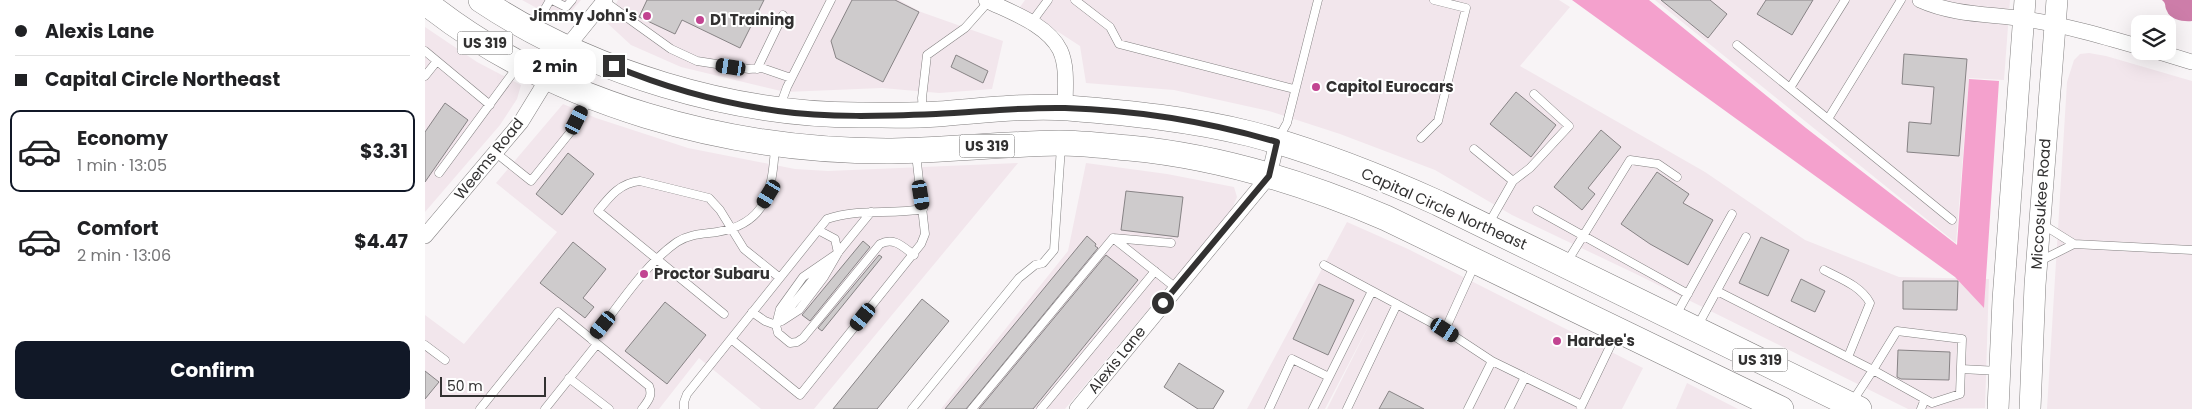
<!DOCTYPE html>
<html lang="en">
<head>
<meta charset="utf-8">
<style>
  body { margin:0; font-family:Poppins,sans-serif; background:#f2f2f2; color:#202124; height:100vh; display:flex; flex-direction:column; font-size:19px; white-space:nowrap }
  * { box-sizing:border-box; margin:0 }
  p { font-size:16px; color:#757577 }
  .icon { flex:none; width:28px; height:28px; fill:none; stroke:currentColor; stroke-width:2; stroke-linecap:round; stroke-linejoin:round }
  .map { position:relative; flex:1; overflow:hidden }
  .side { display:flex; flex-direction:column; background:#fff; width:425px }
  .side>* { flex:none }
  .guide { display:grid; align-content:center; height:110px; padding:0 15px; background:#fff }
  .fabs { position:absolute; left:1706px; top:15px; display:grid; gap:10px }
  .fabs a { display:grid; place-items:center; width:45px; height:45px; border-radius:10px; background:#fff; box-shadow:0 5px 20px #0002; font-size:25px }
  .scale { position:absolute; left:15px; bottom:12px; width:106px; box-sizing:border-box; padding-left:5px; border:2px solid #323131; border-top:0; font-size:14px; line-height:18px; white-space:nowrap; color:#323131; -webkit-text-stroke:4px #fff; paint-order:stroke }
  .end { position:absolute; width:22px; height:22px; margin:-11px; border:6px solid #323131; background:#fff; box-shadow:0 0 0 2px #fff }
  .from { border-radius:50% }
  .bubble { position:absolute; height:35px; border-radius:10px; background:#fff; box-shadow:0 5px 20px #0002; font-size:16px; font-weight:700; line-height:35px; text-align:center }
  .car { position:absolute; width:15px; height:30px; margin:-15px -8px; border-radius:6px; box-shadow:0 0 4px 1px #0007; background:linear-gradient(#222 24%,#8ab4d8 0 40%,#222 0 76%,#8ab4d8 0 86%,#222 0) }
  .guide b { display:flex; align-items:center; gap:18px; height:48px; font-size:19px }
  .guide b+b { border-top:1px solid #e0e0e0 }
  .guide i { width:12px; height:12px; background:#202124 }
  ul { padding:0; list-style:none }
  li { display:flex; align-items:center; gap:15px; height:82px; margin:0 10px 8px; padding:0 5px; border:2px solid transparent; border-radius:10px }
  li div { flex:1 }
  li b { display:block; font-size:19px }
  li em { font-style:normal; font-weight:700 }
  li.active { border-color:#111827 }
  li>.icon { width:45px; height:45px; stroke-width:1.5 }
  .button { display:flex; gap:10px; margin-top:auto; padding:10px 15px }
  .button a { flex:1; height:58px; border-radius:10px; background:#111827; color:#fff; font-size:20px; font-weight:700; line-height:58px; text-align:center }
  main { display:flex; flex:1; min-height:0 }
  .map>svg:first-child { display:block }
  .built { fill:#f2e6ec }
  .forest { fill:#f4a1cd }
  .water { fill:#cd7da9 }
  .building { fill:#cecbcc; stroke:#878385 }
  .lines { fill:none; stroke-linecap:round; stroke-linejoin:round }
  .lane-casing { stroke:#838081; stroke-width:9 }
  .street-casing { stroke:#838081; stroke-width:16 }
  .secondary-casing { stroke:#838081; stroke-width:22 }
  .primary-casing { stroke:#838081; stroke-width:26 }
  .lane { stroke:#fff; stroke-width:8 }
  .street { stroke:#fff; stroke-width:15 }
  .secondary { stroke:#fff; stroke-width:21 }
  .primary { stroke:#fff; stroke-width:25 }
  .route { stroke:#323131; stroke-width:6 }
  .poi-dot { fill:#c24491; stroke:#fff; stroke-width:2 }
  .labels { text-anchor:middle; stroke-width:4; stroke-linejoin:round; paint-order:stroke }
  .shield { fill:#fff; stroke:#706f6f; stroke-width:1 }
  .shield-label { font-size:14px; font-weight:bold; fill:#323131 }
  .poi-label { font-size:15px; font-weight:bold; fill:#323131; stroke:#fff; text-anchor:start }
  .street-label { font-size:15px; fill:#323131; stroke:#fff }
</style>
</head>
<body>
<main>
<section class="side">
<div class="guide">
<b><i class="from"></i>Alexis Lane</b>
<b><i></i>Capital Circle Northeast</b>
</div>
<ul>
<li class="active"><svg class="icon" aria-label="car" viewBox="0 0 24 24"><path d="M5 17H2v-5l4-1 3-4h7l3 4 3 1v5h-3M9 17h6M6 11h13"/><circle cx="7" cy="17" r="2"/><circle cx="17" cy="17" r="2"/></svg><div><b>Economy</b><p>1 min · 13:05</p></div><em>$3.31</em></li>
<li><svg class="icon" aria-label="car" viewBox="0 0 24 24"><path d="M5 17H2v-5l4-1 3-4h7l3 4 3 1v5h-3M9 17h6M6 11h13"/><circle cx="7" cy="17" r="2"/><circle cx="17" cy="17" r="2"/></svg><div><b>Comfort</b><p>2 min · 13:06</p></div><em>$4.47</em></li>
</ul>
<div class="button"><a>Confirm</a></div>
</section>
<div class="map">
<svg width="1767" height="409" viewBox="0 0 1767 409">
  <rect width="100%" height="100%" fill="#f8f4f6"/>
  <!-- built -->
  <path class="built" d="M 97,0 L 156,0 L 143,15 L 135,18 L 128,17 Z
    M 193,0 L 474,0 L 496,12 L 578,41 L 567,89 L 514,93 L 457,88 L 360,92 L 256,67 L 206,45 L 181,22 Z
    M 600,0 L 1134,0 L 1145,7 L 1095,66 L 1280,172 L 1380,240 L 1474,277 L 1564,279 L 1560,408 L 1483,409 L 1211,274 L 1087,215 L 1010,170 L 915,134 L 844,111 L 749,90 L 661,83 L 655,46 L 595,7 Z
    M 1230,0 L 1585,0 L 1579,80 L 1544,78 L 1531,243 Z
    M 0,27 L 52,62 L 96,85 L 92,99 L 75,125 L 0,212 Z
    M 1664,53 L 1681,56 L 1767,81 L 1767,409 L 1622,409 L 1642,82 L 1649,60 L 1655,54 Z
    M 138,104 L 171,118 L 263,148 L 370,169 L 403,171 L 593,163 L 389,409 L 336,409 L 274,358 L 234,409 L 0,409 L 0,315 L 39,344 L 132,232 L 71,183 Z
    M 661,163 L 742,174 L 809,187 L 812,197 L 806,211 L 640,409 L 516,409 L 643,251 Z
    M 922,222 L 983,249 L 1218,368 L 1197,409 L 902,409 L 945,323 L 900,409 L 822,409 Z
    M 1262,383 L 1313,409 L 1251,409 Z"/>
  <!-- forest -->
  <path class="forest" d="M 1147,0 L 1224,0 L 1381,128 L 1532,245 L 1544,79 L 1574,81 L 1559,308 L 1530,277 Z"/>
  <!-- water -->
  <path class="water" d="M 1737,0 L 1767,0 L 1767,21 C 1759,22 1745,20 1742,11 C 1739,6 1742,4 1737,0 Z"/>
  <!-- building -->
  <path class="building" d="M 222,0 L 339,0 L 315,48 L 257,20 L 250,34 L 214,17 Z
    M 427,0 L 470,0 L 494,12 L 458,82 L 411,58 L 406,41 Z
    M 1236,0 L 1285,0 L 1302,14 L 1283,38 Z
    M 1341,0 L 1388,0 L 1367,35 L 1332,14 Z
    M 1479,54 L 1542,59 L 1534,156 L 1482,152 L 1484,122 L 1506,124 L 1509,87 L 1477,84 Z
    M 531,55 L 563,71 L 558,83 L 526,67 Z
    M 1091,92 L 1131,125 L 1106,157 L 1065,124 Z
    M 20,103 L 43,120 L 0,182 L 0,132 Z
    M 1176,130 L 1196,147 L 1163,188 L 1170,194 L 1157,210 L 1129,187 Z
    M 143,153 L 169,174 L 137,215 L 111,194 Z
    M 1232,172 L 1264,194 L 1258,203 L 1288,220 L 1263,265 L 1225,244 L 1196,224 Z
    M 701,191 L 758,197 L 753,237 L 696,230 Z
    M 662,236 L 671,244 L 670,246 L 673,248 L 541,409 L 520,409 Z
    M 1336,237 L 1364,250 L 1343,296 L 1314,283 Z
    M 438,241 L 445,247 L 385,321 L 377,315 Z
    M 148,242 L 181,269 L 158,298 L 169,307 L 160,318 L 115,283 Z
    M 454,255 L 457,257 L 397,331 L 393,328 Z
    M 681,255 L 713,280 L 608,409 L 554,409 Z
    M 1376,279 L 1400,291 L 1390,312 L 1366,301 Z
    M 1478,281 L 1533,281 L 1532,310 L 1478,309 Z
    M 894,284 L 929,300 L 903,355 L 868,339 Z
    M 497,299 L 524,321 L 452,409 L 408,409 Z
    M 240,302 L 281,335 L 242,384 L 200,351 Z
    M 1473,350 L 1525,352 L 1524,380 L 1476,379 L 1472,377 Z
    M 754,363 L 799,391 L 788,409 L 773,409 L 739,387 Z
    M 0,371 L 14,382 L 0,399 Z
    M 964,391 L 999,409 L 954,409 Z"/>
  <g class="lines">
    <!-- lane casing -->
    <g class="lane-casing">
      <path id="lane" d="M 127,0 L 141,7 L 147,0
        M 650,0 L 685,27 L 694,44 L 869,89
        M 179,1 L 246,49 L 272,61 L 324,69 L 337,68 L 366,78
        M 606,23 L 623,0
        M 109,28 L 125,0
        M 1312,45 L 1527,220
        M 0,51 L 65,105
        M 332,69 L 358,15
        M 0,76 L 12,61
        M 1365,88 L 1420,0
        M 355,106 L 362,87 L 406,0
        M 498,112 L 497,98 L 502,55 L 540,28 L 564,1
        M 1403,119 L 1476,0
        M 996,138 L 1013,121 L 1041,8 L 1009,0
        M 853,139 L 862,123 L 893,0
        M 1049,149 L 1088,181
        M 71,153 L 106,181 L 147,130 L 164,99
        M 14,173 L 93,66
        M 1112,210 L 1263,294
        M 1064,223 L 1088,181 L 1105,168 L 1144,126 L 1109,94
        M 1617,224 L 1649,244 L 1767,250
        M 746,243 L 688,238 L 751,288
        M 413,253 L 378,277 L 355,309 L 351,325 L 353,333 L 365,343 L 372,342 L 378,338 L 455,244 C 469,237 477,246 489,255
        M 411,255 L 446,212
        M 1615,261 L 1649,244
        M 1142,262 L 1205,160 L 1233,164 L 1252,177
        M 899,265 L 1020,330 L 1067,361 L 1157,405
        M 1399,270 C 1416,279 1436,286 1445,303 L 1423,357
        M 1292,291 L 1448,370 L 1427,402
        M 327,312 L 340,321 L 351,325
        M 299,314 L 173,211 C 185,196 195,183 215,181 L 284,198 L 295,210 L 319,249 L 355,278
        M 1251,315 L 1307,214
        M 357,321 L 374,310 L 399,277 L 413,253 L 410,239 L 393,230
        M 352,324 L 397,268
        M 1272,327 L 1321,237
        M 1020,330 L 1050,264
        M 1472,331 L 1537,339 L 1535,394 L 1507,403 L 1448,370 Z
        M 306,339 L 375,395 L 496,244 L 500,234 L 491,154
        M 167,340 C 192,308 219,265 252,242 C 264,234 278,234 292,232 C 342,224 347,190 350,148
        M 0,345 L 20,360
        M 1536,369 L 1574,371
        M 144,378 L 184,409
        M 1156,407 L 1192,332
        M 55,409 L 133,312 L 224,386 C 228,396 223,401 217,409
        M 120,409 L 172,344
        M 259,409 L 259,402 L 262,394 L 402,219 C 433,208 466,215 498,209
        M 487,409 L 594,278 L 610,265 L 618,263 L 629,250 L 636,147
        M 547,409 L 688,238
        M 616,409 L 730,271
        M 844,409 L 867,359 L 904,377
        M 888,409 L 947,291
        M 922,409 L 972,304
        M 1043,409 L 1067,361
        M 1084,409 L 1100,377
        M 1496,409 L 1500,399"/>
    </g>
    <!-- street casing -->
    <g class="street-casing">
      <path id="street" d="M 561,0 C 585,12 622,24 635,50 C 643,67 640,90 640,108
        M 1495,0 C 1528,15 1564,14 1600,19 C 1639,25 1677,36 1715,47
        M 1731,51 L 1767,62
        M 0,236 L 96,122 L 142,47 L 180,0
        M 652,409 L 844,176 L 852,142"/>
    </g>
    <!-- secondary casing -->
    <g class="secondary-casing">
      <path id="secondary" d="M 1573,409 L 1578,300 L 1600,0
        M 1605,409 L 1610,285 L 1632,0"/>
    </g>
    <!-- primary casing -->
    <g class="primary-casing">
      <path id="primary" d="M 56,0 C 164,72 309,116 438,115 C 463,115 488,116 513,114 C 556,111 600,105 643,108 C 704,113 766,119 826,134 C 890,151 953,176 1013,203 L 1434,409
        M 0,2 C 129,105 305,152 467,151 C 523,150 578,144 634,143 C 657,143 681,146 704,148 C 791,156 882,184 961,218 L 1356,409"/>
    </g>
    <!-- lane -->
    <use href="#lane" class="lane"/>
    <!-- street -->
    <use href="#street" class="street"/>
    <!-- secondary -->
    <use href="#secondary" class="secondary"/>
    <!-- primary -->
    <use href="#primary" class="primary"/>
  </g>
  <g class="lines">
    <!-- route -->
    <path class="route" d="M 189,66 C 241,88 296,103 353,111 C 402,118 461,116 511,114 C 554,112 597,107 640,108 C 711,110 784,122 852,142 L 844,176 L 738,303"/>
  </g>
  <!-- markers -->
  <g class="poi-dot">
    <circle cx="222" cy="16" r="5"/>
    <circle cx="275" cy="20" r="5"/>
    <circle cx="891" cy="87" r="5"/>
    <circle cx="219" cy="274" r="5"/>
    <circle cx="1132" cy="341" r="5"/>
  </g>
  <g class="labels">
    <!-- shield labels -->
    <g class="shield">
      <rect x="32.5" y="31.5" width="55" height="23" rx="4"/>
      <rect x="534.5" y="134.5" width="55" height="23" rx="4"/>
      <rect x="1307.5" y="348.5" width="55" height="23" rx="4"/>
    </g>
    <g class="shield-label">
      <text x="60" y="48">US 319</text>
      <text x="562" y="151">US 319</text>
      <text x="1335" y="365">US 319</text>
    </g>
    <!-- poi labels -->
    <g class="poi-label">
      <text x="212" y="21" text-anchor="end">Jimmy John's</text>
      <text x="285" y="25">D1 Training</text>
      <text x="901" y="92">Capitol Eurocars</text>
      <text x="229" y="279">Proctor Subaru</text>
      <text x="1142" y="346">Hardee's</text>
    </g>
    <!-- street labels -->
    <g class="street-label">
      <text transform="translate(64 159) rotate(-51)" y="5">Weems Road</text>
      <text transform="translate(1616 204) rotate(-86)" y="5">Miccosukee Road</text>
      <text transform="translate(1019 209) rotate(24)" y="5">Capital Circle Northeast</text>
      <text transform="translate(692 360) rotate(-51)" y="5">Alexis Lane</text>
    </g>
  </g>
</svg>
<div class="fabs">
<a><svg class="icon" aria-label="layers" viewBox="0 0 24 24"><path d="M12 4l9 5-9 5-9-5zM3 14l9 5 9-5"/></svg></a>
</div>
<div class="scale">50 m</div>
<i class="end from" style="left:738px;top:303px"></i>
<i class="end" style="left:189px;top:66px"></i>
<div class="bubble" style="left:89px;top:49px;width:82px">2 min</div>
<i class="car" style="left:306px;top:67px;rotate:279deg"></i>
<i class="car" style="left:152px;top:120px;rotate:27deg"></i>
<i class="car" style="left:344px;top:194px;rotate:211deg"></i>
<i class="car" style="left:496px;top:195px;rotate:171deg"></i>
<i class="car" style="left:438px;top:317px;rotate:219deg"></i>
<i class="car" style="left:178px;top:325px;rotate:219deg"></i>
<i class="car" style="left:1020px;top:330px;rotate:123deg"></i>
</div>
</main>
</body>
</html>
